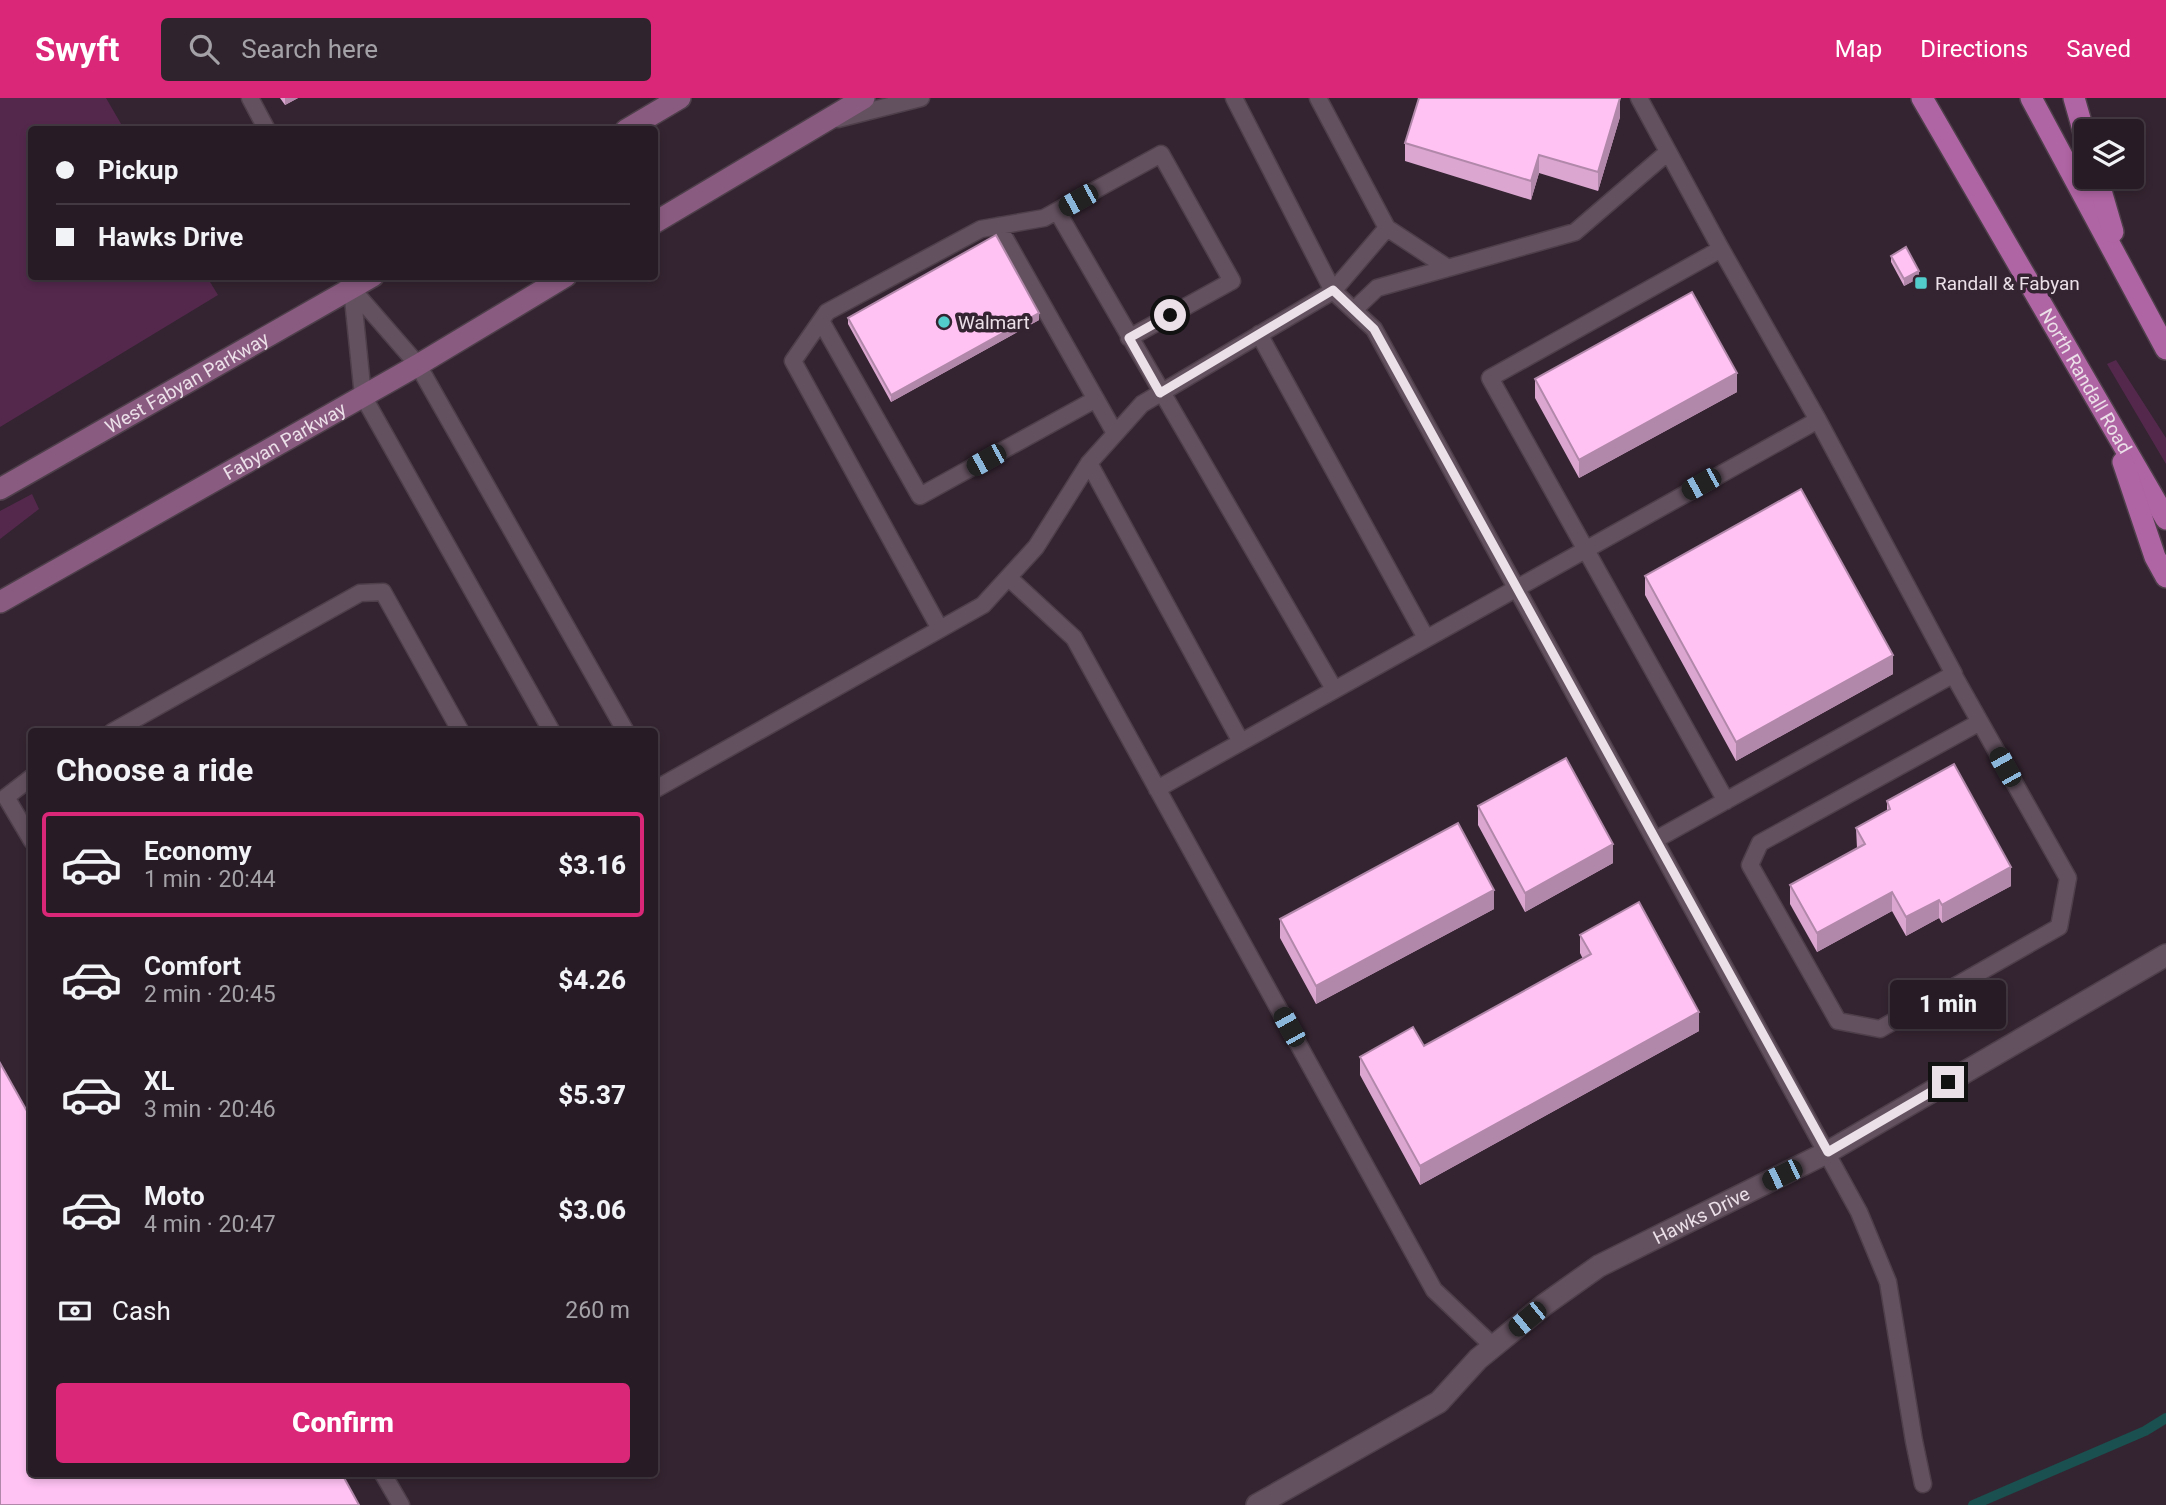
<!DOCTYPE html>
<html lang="en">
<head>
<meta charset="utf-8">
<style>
  body { margin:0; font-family:Roboto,sans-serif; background:#2f242d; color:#f1f3f6; height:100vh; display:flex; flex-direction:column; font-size:26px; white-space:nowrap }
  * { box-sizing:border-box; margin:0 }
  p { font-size:23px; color:#a4a1a7 }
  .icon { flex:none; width:38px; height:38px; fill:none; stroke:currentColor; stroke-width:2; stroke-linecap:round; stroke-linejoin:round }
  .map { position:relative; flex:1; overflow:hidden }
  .details { position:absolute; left:28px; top:630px; width:630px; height:749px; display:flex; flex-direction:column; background:#271b25; border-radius:7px; box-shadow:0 4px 10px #0003,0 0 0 2px #433942 }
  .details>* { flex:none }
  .banner { position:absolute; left:28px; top:28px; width:630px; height:154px; border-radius:7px; box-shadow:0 4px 10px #0003,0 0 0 2px #433942; display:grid; align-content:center; height:154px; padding:0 28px; background:#271b25 }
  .controls { position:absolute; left:2074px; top:21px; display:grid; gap:14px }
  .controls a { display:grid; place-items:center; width:70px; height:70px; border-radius:7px; background:#271b25; box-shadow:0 4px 10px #0003,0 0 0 2px #433942; font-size:35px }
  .end { position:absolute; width:32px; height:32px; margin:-16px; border:9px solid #ebdfe8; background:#111; box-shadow:0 0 0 4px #111 }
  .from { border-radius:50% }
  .bubble { position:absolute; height:49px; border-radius:7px; background:#271b25; box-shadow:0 4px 10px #0003,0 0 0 2px #433942; font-size:23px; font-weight:800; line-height:49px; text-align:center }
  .car { position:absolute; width:21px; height:42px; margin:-21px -10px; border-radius:9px; box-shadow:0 0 5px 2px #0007; background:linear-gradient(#222 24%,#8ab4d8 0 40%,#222 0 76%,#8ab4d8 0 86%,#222 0) }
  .banner b { display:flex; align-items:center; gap:24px; height:66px; font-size:26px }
  .banner b+b { border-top:2px solid #433942 }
  .banner i { width:18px; height:18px; background:#f1f3f6 }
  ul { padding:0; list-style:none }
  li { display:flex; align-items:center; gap:21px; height:105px; margin:0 14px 10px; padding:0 14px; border:4px solid transparent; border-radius:7px }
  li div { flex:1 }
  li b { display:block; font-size:26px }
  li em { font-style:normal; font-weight:800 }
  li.active { border-color:#db2777 }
  li>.icon { width:63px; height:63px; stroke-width:1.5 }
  h2 { padding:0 28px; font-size:32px; line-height:84px }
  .pay { display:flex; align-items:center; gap:18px; height:77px; padding:0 28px; font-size:26px }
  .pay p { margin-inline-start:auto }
  .cta { display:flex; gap:14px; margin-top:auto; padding:14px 28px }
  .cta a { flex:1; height:80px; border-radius:7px; background:#db2777; color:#fff; font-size:28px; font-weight:800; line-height:80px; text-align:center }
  header { display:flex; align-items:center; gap:42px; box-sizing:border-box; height:98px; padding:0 35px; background:#db2777; color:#fff }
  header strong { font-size:33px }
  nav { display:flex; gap:38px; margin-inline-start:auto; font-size:24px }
  .search { width:490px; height:63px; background:#2f242d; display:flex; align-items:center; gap:18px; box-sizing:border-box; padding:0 24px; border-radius:7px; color:#a4a1a7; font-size:26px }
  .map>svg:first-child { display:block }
  .green { fill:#54284d }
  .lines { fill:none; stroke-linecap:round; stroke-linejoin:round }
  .stream { stroke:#1a504f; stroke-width:10 }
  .lane-casing { stroke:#4e3f4b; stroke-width:19 }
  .street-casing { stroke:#4e3f4b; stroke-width:24 }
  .secondary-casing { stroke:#4e3f4b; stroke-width:24 }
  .primary-casing { stroke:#4e3f4b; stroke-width:24 }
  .lane { stroke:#645160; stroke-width:16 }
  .street { stroke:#645160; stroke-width:21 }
  .secondary { stroke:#8a5b81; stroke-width:21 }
  .primary { stroke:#af64a3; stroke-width:21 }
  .wall { fill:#dba7d1 }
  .shaded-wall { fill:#b288aa }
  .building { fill:#ffc2f3; stroke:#b288aa; stroke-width:2 }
  .route { stroke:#ebdfe8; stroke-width:9 }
  .poi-dot { fill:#53cdcb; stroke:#342431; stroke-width:2.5 }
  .labels { text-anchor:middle; stroke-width:7; stroke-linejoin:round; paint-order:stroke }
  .poi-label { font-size:19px; fill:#ebdfe8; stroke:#342431; text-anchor:start }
  .street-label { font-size:19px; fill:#ebdfe8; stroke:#342431 }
</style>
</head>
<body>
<header>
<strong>Swyft</strong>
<div class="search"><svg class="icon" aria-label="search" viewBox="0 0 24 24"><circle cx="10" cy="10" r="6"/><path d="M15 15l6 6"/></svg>Search here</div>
<nav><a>Map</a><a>Directions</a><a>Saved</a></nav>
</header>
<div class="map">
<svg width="2166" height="1407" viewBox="0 0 2166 1407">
  <rect width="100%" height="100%" fill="#342431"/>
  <!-- green -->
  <path class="green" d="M 0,0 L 106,0 L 124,31 L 32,32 L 32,178 L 207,179 L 218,197 L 0,329 Z
    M 2116,262 L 2166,340 L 2166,366 L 2107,266 Z
    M 32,396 L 39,411 L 0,441 L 0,413 Z"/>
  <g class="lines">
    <!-- stream -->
    <path class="stream" d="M 1973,1407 L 2145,1333 L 2166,1320"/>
    <!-- lane casing -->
    <g class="lane-casing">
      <path id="lane" d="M 250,0 L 267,32
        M 1234,0 L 1333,193 L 1374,231 L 1859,1114 L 1888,1184 L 1914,1343 L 1923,1386
        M 1318,0 L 1387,130 L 1448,170 L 1575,134 L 1668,54
        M 1639,0 L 1721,151
        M 838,21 L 921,0
        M 1057,113 L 1334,591
        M 998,128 L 1115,335
        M 345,178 L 352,191 L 418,267 L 626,634
        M 352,191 L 363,298 L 552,634
        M 1354,212 L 1377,190 L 1448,170
        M 821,223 L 920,398 L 1096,301
        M 1259,236 L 1426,540
        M 1089,365 L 1241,644
        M 1009,480 L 1074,540 L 1434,1192 L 1493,1248
        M 940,531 L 793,263 L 827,214 L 981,131 L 1044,120 L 1161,56 L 1232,183 L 1129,240
        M 1953,576 L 2068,780 L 2059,829 L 1880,931 L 1838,923 L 1750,767 L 1760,745 L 1980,624
        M 112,634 L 360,495 L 383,494 L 461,634
        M 32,679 L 6,699 L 32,743
        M 1157,691 L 1818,322 L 1954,576 L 1655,742
        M 654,692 L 983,507 L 1036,449 L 1089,365 L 1142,306 L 1333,193 L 1387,130
        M 1726,703 L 1490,280 L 1721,151 L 1818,322
        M 383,1376 L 401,1407"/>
    </g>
    <!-- street casing -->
    <g class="street-casing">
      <g id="street">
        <path id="s1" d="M 1257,1407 L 1439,1304 L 1478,1261 L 1544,1207 L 1599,1168 L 1828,1054 L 2166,857"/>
      </g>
    </g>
    <!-- secondary casing -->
    <g class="secondary-casing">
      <g id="secondary">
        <path d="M 626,32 L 680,0"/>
        <path d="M 654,125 L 864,0"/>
        <path id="s2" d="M 0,391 L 373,178"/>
        <path id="s3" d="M 0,504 L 418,267 L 566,178"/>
      </g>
    </g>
    <!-- primary casing -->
    <g class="primary-casing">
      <g id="primary">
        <path id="s4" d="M 1922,0 L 2166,421"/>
        <path d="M 2031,0 L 2166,251"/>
        <path d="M 2074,0 L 2086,42"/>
        <path d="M 2097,79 L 2113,134"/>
        <path d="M 2123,364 L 2155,459 L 2166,479"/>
      </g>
    </g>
    <!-- lane -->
    <use href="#lane" class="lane"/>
    <!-- street -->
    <use href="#street" class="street"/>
    <!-- secondary -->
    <use href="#secondary" class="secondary"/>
    <!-- primary -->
    <use href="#primary" class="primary"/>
  </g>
  <!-- wall -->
  <path class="wall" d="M 280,0 L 298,0 L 285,7 Z
    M 1620,19 L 1598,93 L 1539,75 L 1531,102 L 1405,63 L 1405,45 Z
    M 1891,158 L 1919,180 L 1904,188 L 1891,164 Z
    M 848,220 L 1039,222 L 891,304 L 848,226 Z
    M 1535,281 L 1737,294 L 1579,380 L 1535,300 Z
    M 1645,478 L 1893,576 L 1736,663 L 1645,497 Z
    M 1887,703 L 2011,788 L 1942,825 L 1939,820 L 1906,838 L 1892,813 L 1817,854 L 1790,806 L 1790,787 L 1857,750 L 1856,730 L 1887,713 Z
    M 1478,708 L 1613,765 L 1525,814 L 1478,727 Z
    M 1494,811 L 1316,906 L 1280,840 L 1280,821 Z
    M 1580,837 L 1699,933 L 1420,1087 L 1360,977 L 1360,959 L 1424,948 L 1583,861 L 1580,855 Z"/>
  <!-- shaded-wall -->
  <path class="shaded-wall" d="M 285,0 L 298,0 L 285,7 Z
    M 1620,0 L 1620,19 L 1598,93 L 1598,74 Z
    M 1539,57 L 1539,75 L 1531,102 L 1531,83 Z
    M 1919,173 L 1919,180 L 1904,188 L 1904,181 Z
    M 1039,215 L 1039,222 L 891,304 L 891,297 Z
    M 1737,275 L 1737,294 L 1579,380 L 1579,362 Z
    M 1893,557 L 1893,576 L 1736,663 L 1736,644 Z
    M 1613,746 L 1613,765 L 1525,814 L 1525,795 Z
    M 2011,769 L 2011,788 L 1942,825 L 1942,807 Z
    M 1494,792 L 1494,811 L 1316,906 L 1316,888 Z
    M 1892,794 L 1892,813 L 1817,854 L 1817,835 Z
    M 1939,802 L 1939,820 L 1906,838 L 1906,819 Z
    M 1699,914 L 1699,933 L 1420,1087 L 1420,1068 Z"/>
  <!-- building -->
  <path class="building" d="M 1419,0 L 1620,0 L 1598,74 L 1539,57 L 1531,83 L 1405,45 Z
    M 996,137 L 1039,215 L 891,297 L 848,220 Z
    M 1906,149 L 1919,173 L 1904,181 L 1891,158 Z
    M 1692,194 L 1737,275 L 1579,362 L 1535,281 Z
    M 1801,391 L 1893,557 L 1736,644 L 1645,478 Z
    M 1566,660 L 1613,746 L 1525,795 L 1478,708 Z
    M 1954,666 L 2011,769 L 1942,807 L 1939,802 L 1906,819 L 1892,794 L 1817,835 L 1790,787 L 1865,746 L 1856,730 L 1890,711 L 1887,703 Z
    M 1458,725 L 1494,792 L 1316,888 L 1280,821 Z
    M 1639,804 L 1699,914 L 1420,1068 L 1360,959 L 1413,929 L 1424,948 L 1591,856 L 1580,837 Z
    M 0,965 L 32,1022 L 32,1376 L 342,1376 L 359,1407 L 0,1407 Z"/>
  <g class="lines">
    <!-- route -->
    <path class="route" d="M 1170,217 L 1129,240 L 1160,295 L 1333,192 L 1374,231 L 1828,1054 L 1948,984"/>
  </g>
  <!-- markers -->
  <g class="poi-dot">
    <rect x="1914" y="178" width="14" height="14" rx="3.5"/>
    <circle cx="944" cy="224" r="7"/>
  </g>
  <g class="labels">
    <!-- poi labels -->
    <g class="poi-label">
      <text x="1935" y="192">Randall &amp; Fabyan</text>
      <text x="958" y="231">Walmart</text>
    </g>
    <!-- street labels -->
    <g class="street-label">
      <text dy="7" stroke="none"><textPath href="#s4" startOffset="327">North Randall Road</textPath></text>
      <text dy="7" stroke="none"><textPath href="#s2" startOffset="215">West Fabyan Parkway</textPath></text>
      <text dy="7" stroke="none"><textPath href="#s3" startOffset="327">Fabyan Parkway</textPath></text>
      <text dy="7" stroke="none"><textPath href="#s1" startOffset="534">Hawks Drive</textPath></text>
    </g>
  </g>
</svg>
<div class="controls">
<a><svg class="icon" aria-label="layers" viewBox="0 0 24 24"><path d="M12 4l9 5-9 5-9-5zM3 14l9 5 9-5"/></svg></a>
</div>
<i class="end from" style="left:1170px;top:217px"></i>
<i class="end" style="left:1948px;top:984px"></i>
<div class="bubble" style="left:1890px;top:882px;width:116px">1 min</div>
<i class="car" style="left:1078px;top:102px;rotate:241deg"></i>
<i class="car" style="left:986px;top:362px;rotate:241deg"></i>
<i class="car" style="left:1701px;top:386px;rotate:241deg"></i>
<i class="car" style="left:2005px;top:669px;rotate:331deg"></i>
<i class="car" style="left:1289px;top:929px;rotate:331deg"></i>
<i class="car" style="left:1782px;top:1077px;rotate:244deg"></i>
<i class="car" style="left:1527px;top:1221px;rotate:231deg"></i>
<div class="banner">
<b><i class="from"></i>Pickup</b>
<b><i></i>Hawks Drive</b>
</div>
<section class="details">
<h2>Choose a ride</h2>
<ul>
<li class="active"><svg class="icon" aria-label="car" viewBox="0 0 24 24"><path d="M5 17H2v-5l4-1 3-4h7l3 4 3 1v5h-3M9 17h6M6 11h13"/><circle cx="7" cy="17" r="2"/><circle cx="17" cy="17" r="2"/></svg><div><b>Economy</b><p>1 min · 20:44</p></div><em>$3.16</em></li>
<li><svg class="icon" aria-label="car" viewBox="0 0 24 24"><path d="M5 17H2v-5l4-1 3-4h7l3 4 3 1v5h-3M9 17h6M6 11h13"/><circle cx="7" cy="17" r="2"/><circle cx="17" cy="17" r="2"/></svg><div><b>Comfort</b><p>2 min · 20:45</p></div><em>$4.26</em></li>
<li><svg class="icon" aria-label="car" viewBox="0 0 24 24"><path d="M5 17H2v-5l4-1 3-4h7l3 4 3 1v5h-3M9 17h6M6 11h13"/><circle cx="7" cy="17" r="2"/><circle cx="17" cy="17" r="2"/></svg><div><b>XL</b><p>3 min · 20:46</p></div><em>$5.37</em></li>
<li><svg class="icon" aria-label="car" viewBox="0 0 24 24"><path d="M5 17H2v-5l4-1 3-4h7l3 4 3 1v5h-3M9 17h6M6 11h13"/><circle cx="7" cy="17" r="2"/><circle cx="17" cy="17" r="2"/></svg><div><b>Moto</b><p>4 min · 20:47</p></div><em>$3.06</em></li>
</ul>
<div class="pay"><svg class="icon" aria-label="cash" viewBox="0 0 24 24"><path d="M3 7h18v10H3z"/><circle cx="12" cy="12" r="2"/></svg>Cash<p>260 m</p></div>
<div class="cta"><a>Confirm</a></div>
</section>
</div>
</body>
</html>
